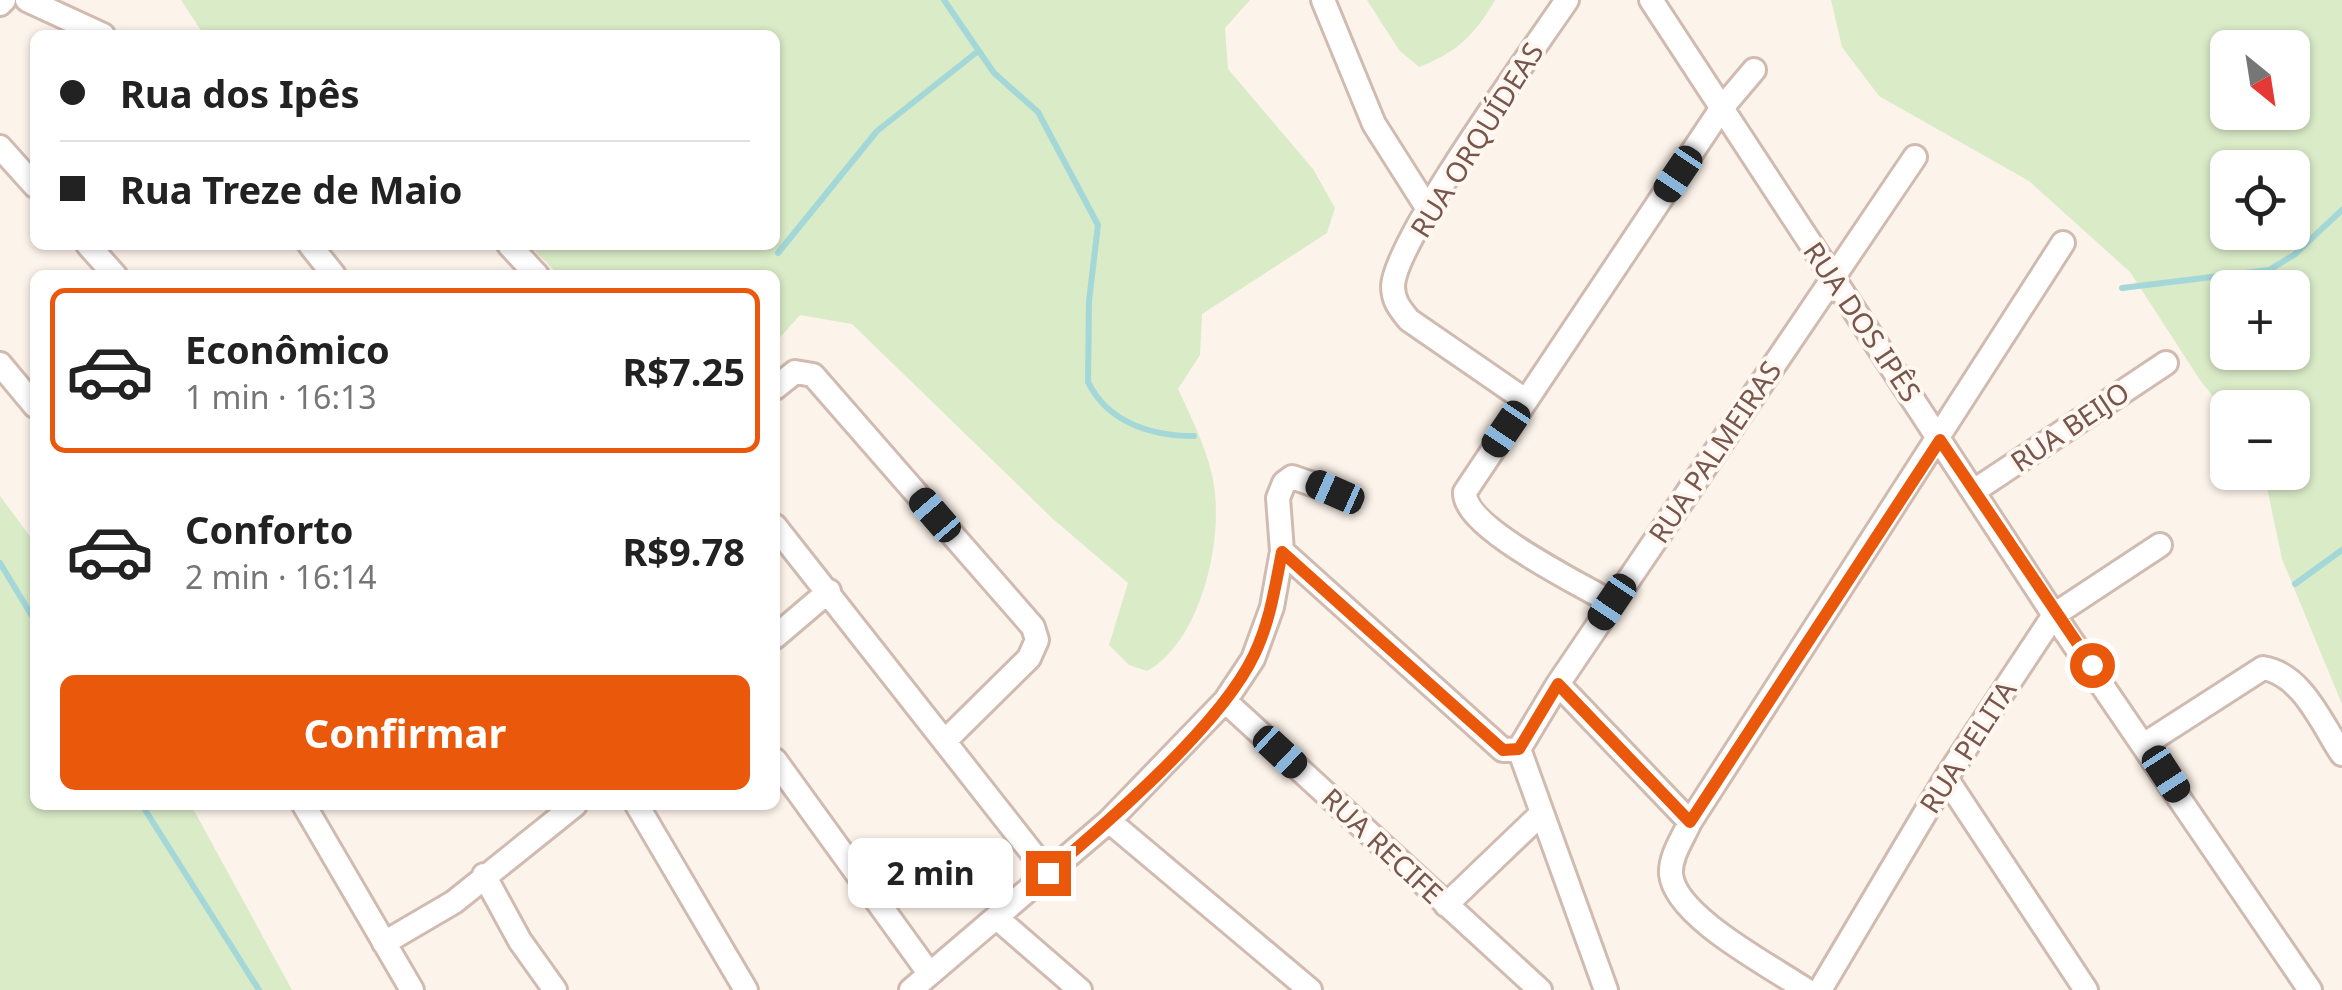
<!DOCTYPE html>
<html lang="pt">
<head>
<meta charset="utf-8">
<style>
  body { margin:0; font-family:"Noto Sans",sans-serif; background:#f6f6f6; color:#222; height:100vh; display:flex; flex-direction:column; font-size:38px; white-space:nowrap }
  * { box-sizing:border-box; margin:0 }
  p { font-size:32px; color:#767676 }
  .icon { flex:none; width:55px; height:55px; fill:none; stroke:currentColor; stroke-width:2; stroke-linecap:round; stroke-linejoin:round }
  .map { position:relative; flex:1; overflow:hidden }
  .details { position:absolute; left:30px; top:270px; width:750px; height:540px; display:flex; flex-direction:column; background:#fff; border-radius:15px; box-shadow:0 2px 8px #0004 }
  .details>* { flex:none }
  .banner { position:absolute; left:30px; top:30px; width:750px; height:220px; border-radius:15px; box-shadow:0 2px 8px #0004; display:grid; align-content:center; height:220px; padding:0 30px; background:#fff }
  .needle { width:65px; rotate:150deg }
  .fabs { position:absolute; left:2210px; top:30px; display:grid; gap:20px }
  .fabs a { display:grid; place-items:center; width:100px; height:100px; border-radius:15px; background:#fff; box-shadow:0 2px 8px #0004; font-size:50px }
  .end { position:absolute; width:45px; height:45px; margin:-22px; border:12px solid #ea580c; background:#fff; box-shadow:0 0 0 5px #fff }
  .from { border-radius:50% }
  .bubble { position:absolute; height:70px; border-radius:15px; background:#fff; box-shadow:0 2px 8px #0004; font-size:32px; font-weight:700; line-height:70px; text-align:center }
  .car { position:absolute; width:30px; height:60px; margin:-30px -15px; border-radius:12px; box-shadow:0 0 8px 2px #0007; background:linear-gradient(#222 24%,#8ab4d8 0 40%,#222 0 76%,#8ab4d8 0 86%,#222 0) }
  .banner b { display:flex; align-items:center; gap:35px; height:95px; font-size:38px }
  .banner b+b { border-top:2px solid #e0e0e0 }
  .banner i { width:25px; height:25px; background:#222 }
  ul { padding:18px 0 0; list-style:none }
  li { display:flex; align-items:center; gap:30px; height:165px; margin:0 20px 15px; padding:0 10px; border:5px solid transparent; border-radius:15px }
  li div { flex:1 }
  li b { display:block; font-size:38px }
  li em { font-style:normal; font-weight:700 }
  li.selected { border-color:#ea580c }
  li>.icon { width:90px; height:90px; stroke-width:1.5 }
  .button { display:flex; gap:20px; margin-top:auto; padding:20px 30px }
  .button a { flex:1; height:115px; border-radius:15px; background:#ea580c; color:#fff; font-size:40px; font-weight:700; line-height:115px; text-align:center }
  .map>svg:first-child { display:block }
  .green { fill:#daebc7; fill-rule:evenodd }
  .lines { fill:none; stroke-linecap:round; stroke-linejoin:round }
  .stream { stroke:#a4d7d8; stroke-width:6 }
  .minor-casing { stroke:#d1bbb1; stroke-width:28 }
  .minor { stroke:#fff; stroke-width:22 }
  .route { stroke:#ea580c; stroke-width:12 }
  .labels { text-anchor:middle; stroke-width:8; stroke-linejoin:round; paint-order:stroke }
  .street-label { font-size:28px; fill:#77564d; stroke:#fff7f0 }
</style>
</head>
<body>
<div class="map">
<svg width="2342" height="990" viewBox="0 0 2342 990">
  <rect width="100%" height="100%" fill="#fcf3ea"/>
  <!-- green -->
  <path class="green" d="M 181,0 L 1250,0 L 1225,28 L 1228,69 L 1313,169 L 1335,208 L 1327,233 L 1202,314 L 1200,355 L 1178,389 C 1191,417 1205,445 1212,475 C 1226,534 1202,641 1147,671 L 1129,665 L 1109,645 L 1128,583 L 1053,519 L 852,324 L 800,315 L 775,343 L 775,275 L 559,275 L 529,245 L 775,245 L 775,35 L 204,35 Z
    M 1367,0 L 1495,0 C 1475,35 1456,53 1419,67 L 1399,50 Z
    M 1831,0 L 2342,0 L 2342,704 L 2282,559 L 2264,473 L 2292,472 L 2292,408 L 2228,408 L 2227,414 L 2200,380 L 2130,272 L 2029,181 L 1879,96 L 1842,47 ZM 2228,48 L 2292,48 L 2292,112 L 2228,112 ZM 2228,168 L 2292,168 L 2292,232 L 2228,232 ZM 2228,288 L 2292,288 L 2292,352 L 2228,352 Z
    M 0,496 L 35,543 L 35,805 L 191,805 L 292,990 L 0,990 Z"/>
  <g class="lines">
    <!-- stream -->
    <path class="stream" d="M 944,0 L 994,73 L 1038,112 L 1098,225 L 1089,301 L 1088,382 C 1108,423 1152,436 1194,436
      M 778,253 L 877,131 L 977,52
      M 2122,288 L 2269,270 L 2294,255 L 2342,210
      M 0,563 L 35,621
      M 2295,584 L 2342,550
      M 142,805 L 259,990"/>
    <!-- minor casing -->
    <g class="minor-casing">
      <path id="minor" d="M 27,0 L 103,35
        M 1323,0 L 1374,124 L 1428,209
        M 1651,0 L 2054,615 L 2310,990
        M 0,4 L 4,0
        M 0,147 L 35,186
        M 88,245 L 115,275
        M 310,245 L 334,275
        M 509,245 L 537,275
        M 0,364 L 35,406
        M 775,388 L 795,372 L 813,375 L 1033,627 L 1037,640 L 1029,658 L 945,741
        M 1525,400 L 1409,320 C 1400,309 1393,301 1393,286 C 1395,240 1534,49 1567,0
        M 1974,491 L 2166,363
        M 775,526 L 1048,873
        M 1282,551 L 1503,750 L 1519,749
        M 1612,603 C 1581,584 1463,528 1465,492 L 1721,109 L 1754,70
        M 775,637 L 829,591
        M 1558,684 L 1690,822
        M 1225,701 L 1540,990
        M 2145,744 L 2263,668 C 2302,674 2322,724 2342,754
        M 1519,749 L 1558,684 L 1915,157
        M 1519,749 L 1606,990
        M 775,760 L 929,973
        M 1946,778 L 2086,990
        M 304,805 L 412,990
        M 637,805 L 746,990
        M 1109,821 L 1310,990
        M 484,875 L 520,941 L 555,990
        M 1446,905 L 1542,813
        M 997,918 L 1080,990
        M 384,943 L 454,902 L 575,805
        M 911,990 L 1109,821 L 1225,701 L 1253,659 L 1272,607 L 1282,551 L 1278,498 L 1284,483 L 1292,477 L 1335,492
        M 1806,990 C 1771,966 1675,917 1671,874 C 1670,856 1683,838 1690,822 L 2063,243
        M 1820,990 L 1946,778 L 2054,615 L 2160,545"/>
    </g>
    <!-- minor -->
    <use href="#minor" class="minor"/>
  </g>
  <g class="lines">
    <!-- route -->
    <path class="route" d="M 1048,873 C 1108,822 1221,725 1254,655 C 1270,622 1275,587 1282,552 L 1503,750 L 1519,749 L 1558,684 L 1690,822 L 1940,440 L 2092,665"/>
  </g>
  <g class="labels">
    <!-- street labels -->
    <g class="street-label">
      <text transform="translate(1477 140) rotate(-58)" y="10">RUA ORQUÍDEAS</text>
      <text transform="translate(1862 322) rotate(56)" y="10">RUA DOS IPÊS</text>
      <text transform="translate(2070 427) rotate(-34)" y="10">RUA BEIJO</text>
      <text transform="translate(1715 452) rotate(-56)" y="10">RUA PALMEIRAS</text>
      <text transform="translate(1968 747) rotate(-57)" y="10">RUA PELITA</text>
      <text transform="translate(1382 846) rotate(43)" y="10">RUA RECIFE</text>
    </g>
  </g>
</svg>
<div class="fabs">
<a><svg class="needle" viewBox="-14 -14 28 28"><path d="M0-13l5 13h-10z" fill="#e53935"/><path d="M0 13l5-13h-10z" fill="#767676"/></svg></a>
<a><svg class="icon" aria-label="locate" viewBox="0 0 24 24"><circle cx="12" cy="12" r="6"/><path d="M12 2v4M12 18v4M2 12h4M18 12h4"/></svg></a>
<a>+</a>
<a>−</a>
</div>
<i class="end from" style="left:2092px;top:665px"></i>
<i class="end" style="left:1048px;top:873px"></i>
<div class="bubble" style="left:848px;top:838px;width:165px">2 min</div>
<i class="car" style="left:1678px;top:174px;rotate:214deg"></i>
<i class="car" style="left:1506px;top:429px;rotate:214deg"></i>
<i class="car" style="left:1335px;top:492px;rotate:294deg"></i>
<i class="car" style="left:935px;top:515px;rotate:319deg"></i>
<i class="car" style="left:1612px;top:602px;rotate:214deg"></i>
<i class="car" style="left:1280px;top:752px;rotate:133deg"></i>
<i class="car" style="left:2166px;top:774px;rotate:147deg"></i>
<div class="banner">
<b><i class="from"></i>Rua dos Ipês</b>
<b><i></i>Rua Treze de Maio</b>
</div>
<section class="details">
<ul>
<li class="selected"><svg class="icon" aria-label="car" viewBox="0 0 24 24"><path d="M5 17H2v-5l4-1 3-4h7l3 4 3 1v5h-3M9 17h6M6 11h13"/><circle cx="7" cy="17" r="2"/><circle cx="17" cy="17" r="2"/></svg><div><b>Econômico</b><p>1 min · 16:13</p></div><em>R$7.25</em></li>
<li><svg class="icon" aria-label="car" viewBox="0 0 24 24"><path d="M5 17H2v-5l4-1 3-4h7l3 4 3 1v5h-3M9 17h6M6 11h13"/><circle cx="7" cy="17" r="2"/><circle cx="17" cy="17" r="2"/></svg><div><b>Conforto</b><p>2 min · 16:14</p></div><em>R$9.78</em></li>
</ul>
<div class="button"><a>Confirmar</a></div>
</section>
</div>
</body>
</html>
